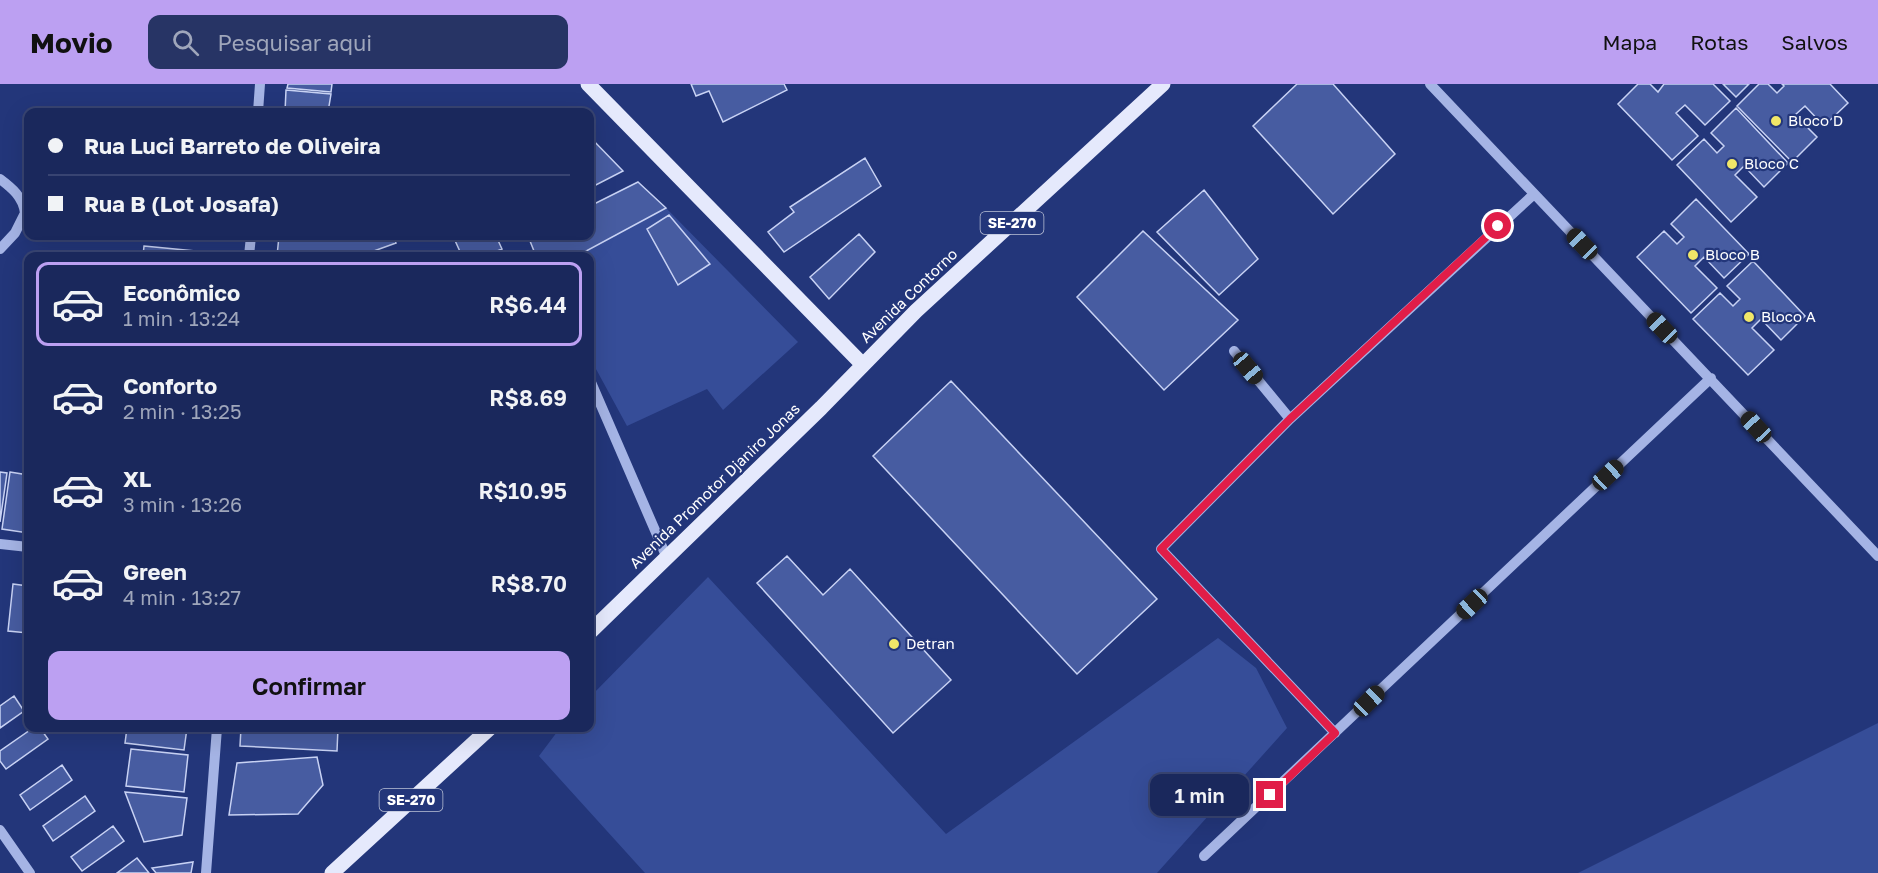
<!DOCTYPE html>
<html lang="pt">
<head>
<meta charset="utf-8">
<style>
  body { margin:0; font-family:"Golos Text",sans-serif; background:#273465; color:#f1f3f6; height:100vh; display:flex; flex-direction:column; font-size:22px; white-space:nowrap }
  * { box-sizing:border-box; margin:0 }
  p { font-size:20px; color:#9fa6bb }
  .icon { flex:none; width:33px; height:33px; fill:none; stroke:currentColor; stroke-width:2; stroke-linecap:round; stroke-linejoin:round }
  .map { position:relative; flex:1; overflow:hidden }
  .drawer { position:absolute; left:24px; top:168px; width:570px; height:480px; display:flex; flex-direction:column; background:#1a285c; border-radius:12px; box-shadow:0 6px 24px #0002,0 0 0 2px #384472 }
  .drawer>* { flex:none }
  .banner { position:absolute; left:24px; top:24px; width:570px; height:132px; border-radius:12px; box-shadow:0 6px 24px #0002,0 0 0 2px #384472; display:grid; align-content:center; height:132px; padding:0 24px; background:#1a285c }
  .end { position:absolute; width:27px; height:27px; margin:-14px; border:8px solid #e11d48; background:#fff; box-shadow:0 0 0 3px #fff }
  .from { border-radius:50% }
  .bubble { position:absolute; height:42px; border-radius:12px; background:#1a285c; box-shadow:0 6px 24px #0002,0 0 0 2px #384472; font-size:20px; font-weight:600; line-height:42px; text-align:center }
  .car { position:absolute; width:18px; height:36px; margin:-18px -9px; border-radius:8px; box-shadow:0 0 4px 2px #0007; background:linear-gradient(#222 24%,#8ab4d8 0 40%,#222 0 76%,#8ab4d8 0 86%,#222 0) }
  .banner b { display:flex; align-items:center; gap:21px; height:57px; font-size:22px }
  .banner b+b { border-top:2px solid #384472 }
  .banner i { width:15px; height:15px; background:#f1f3f6 }
  ul { padding:10px 0 0; list-style:none }
  li { display:flex; align-items:center; gap:18px; height:84px; margin:0 12px 9px; padding:0 12px; border:3px solid transparent; border-radius:12px }
  li div { flex:1 }
  li b { display:block; font-size:22px }
  li em { font-style:normal; font-weight:600 }
  li.active { border-color:#bca0f2 }
  li>.icon { width:54px; height:54px; stroke-width:1.5 }
  .action { display:flex; gap:12px; margin-top:auto; padding:12px 24px }
  .action a { flex:1; height:69px; border-radius:12px; background:#bca0f2; color:#111; font-size:24px; font-weight:600; line-height:69px; text-align:center }
  header { display:flex; align-items:center; gap:36px; box-sizing:border-box; height:84px; padding:0 30px; background:#bca0f2; color:#111 }
  header strong { font-size:28px }
  nav { display:flex; gap:33px; margin-inline-start:auto; font-size:21px }
  .search { width:420px; height:54px; background:#273465; display:flex; align-items:center; gap:15px; box-sizing:border-box; padding:0 21px; border-radius:12px; color:#9fa6bb; font-size:22px }
  .map>svg:first-child { display:block }
  .green { fill:#364d98 }
  .building { fill:#475ca1; stroke:#c8d2f4; stroke-width:1.5 }
  .lines { fill:none; stroke-linecap:round; stroke-linejoin:round }
  .minor { stroke:#a5b4e5; stroke-width:10 }
  .major { stroke:#e5e9fc; stroke-width:15 }
  .route { stroke:#e11d48; stroke-width:8 }
  .poi-dot { fill:#f0e668; stroke:#23367a; stroke-width:2 }
  .labels { text-anchor:middle; stroke-width:4.5; stroke-linejoin:round; paint-order:stroke }
  .shield { fill:#23367a; stroke:#bdc3d7; stroke-width:1.5 }
  .shield-label { font-size:14px; font-weight:bold; fill:#fff }
  .poi-label { font-size:15px; fill:#fff; stroke:#23367a; text-anchor:start }
  .street-label { font-size:15px; fill:#fff; stroke:#23367a }
</style>
</head>
<body>
<header>
<strong>Movio</strong>
<div class="search"><svg class="icon" aria-label="search" viewBox="0 0 24 24"><circle cx="10" cy="10" r="6"/><path d="M15 15l6 6"/></svg>Pesquisar aqui</div>
<nav><a>Mapa</a><a>Rotas</a><a>Salvos</a></nav>
</header>
<div class="map">
<svg width="1878" height="789" viewBox="0 0 1878 789">
  <rect width="100%" height="100%" fill="#23367a"/>
  <!-- green -->
  <path class="green" d="M 666,124 L 798,258 L 723,326 L 707,305 L 627,342 L 590,274 L 590,172 L 577,172 Z
    M 708,493 L 946,750 L 1218,554 L 1256,584 L 1287,644 L 1157,789 L 645,789 L 539,672 L 560,644 L 590,644 L 590,613 Z
    M 1878,639 L 1878,789 L 1578,789 Z"/>
  <!-- building -->
  <path class="building" d="M 288,0 L 332,0 L 331,8 L 287,4 Z
    M 691,0 L 784,0 L 787,6 L 723,38 L 709,7 L 696,12 Z
    M 1297,0 L 1333,0 L 1395,70 L 1333,130 L 1253,42 Z
    M 1638,0 L 1650,0 L 1658,8 L 1664,0 L 1713,0 L 1730,17 L 1705,41 L 1685,21 L 1676,29 L 1698,52 L 1672,76 L 1618,20 Z
    M 1723,0 L 1749,0 L 1736,13 Z
    M 1759,0 L 1768,0 L 1777,9 L 1784,2 L 1782,0 L 1830,0 L 1848,19 L 1824,42 L 1805,22 L 1795,31 L 1817,53 L 1792,78 L 1737,22 Z
    M 286,6 L 331,10 L 328,28 L 285,28 Z
    M 1736,24 L 1788,79 L 1764,103 L 1744,82 L 1735,91 L 1757,113 L 1731,138 L 1677,81 L 1704,55 L 1717,69 L 1724,62 L 1711,49 Z
    M 590,53 L 623,87 L 590,104 Z
    M 865,74 L 881,102 L 784,168 L 768,148 L 794,128 L 790,123 Z
    M 638,98 L 666,124 L 577,172 L 536,172 L 528,152 L 590,152 L 590,122 Z
    M 1204,106 L 1258,175 L 1219,211 L 1157,148 Z
    M 1696,115 L 1749,170 L 1724,194 L 1704,173 L 1695,182 L 1717,204 L 1691,229 L 1637,173 L 1664,147 L 1677,160 L 1684,153 L 1671,140 Z
    M 669,131 L 710,180 L 678,201 L 647,145 Z
    M 1143,147 L 1238,236 L 1164,306 L 1077,213 Z
    M 859,150 L 875,168 L 829,215 L 810,193 Z
    M 279,152 L 393,152 L 396,159 L 360,172 L 277,172 Z
    M 453,152 L 496,152 L 502,165 L 485,172 L 462,172 Z
    M 144,162 L 216,169 L 216,172 L 143,172 Z
    M 1753,177 L 1805,232 L 1781,256 L 1761,235 L 1752,244 L 1774,266 L 1748,291 L 1693,235 L 1720,209 L 1733,222 L 1740,215 L 1727,202 Z
    M 951,297 L 1157,515 L 1077,590 L 873,372 Z
    M 0,388 L 7,389 L 0,438 Z
    M 10,388 L 28,391 L 28,449 L 2,445 Z
    M 787,472 L 823,511 L 850,485 L 951,596 L 893,649 L 757,499 Z
    M 13,500 L 28,502 L 28,549 L 8,547 Z
    M 14,612 L 24,627 L 0,644 L 0,622 Z
    M 33,644 L 40,644 L 48,655 L 6,685 L 0,677 L 0,667 Z
    M 127,644 L 187,644 L 184,666 L 125,659 Z
    M 241,644 L 338,644 L 337,667 L 240,662 Z
    M 131,665 L 188,671 L 184,708 L 126,702 Z
    M 317,673 L 323,701 L 298,730 L 229,731 L 237,679 Z
    M 62,681 L 72,696 L 30,726 L 20,711 Z
    M 125,708 L 187,714 L 182,751 L 144,758 Z
    M 85,712 L 95,727 L 53,757 L 43,742 Z
    M 113,742 L 124,757 L 82,787 L 71,773 Z
    M 137,774 L 149,789 L 117,789 Z
    M 193,778 L 191,789 L 156,789 L 152,784 Z"/>
  <g class="lines">
    <!-- minor -->
    <path class="minor" d="M 1430,0 L 1878,472
      M 258,28 L 260,0
      M 0,95 C 12,104 23,113 25,129 L 15,149 L 0,165
      M 249,172 L 251,152
      M 1234,267 L 1290,335
      M 590,296 L 667,474
      M 0,460 L 28,463
      M 1335,649 L 1161,465 L 1290,335 L 1533,111
      M 0,746 L 30,789
      M 1204,772 L 1711,294
      M 206,789 L 217,644"/>
    <!-- major -->
    <path class="major" d="M 588,0 L 863,281
      M 590,548 L 821,324 L 916,227 L 1163,0
      M 332,789 L 490,644"/>
  </g>
  <g class="lines">
    <!-- route -->
    <path class="route" d="M 1270,711 L 1335,649 L 1161,465 L 1290,335 L 1498,142"/>
  </g>
  <!-- markers -->
  <g class="poi-dot">
    <circle cx="1776" cy="37" r="6"/>
    <circle cx="1732" cy="80" r="6"/>
    <circle cx="1693" cy="171" r="6"/>
    <circle cx="1749" cy="233" r="6"/>
    <circle cx="894" cy="560" r="6"/>
  </g>
  <g class="labels">
    <!-- shield labels -->
    <g class="shield">
      <rect x="980.5" y="128" width="63" height="22" rx="4.5"/>
      <rect x="379.5" y="705" width="63" height="22" rx="4.5"/>
    </g>
    <g class="shield-label">
      <text x="1012" y="144">SE-270</text>
      <text x="411" y="721">SE-270</text>
    </g>
    <!-- poi labels -->
    <g class="poi-label">
      <text x="1788" y="42">Bloco D</text>
      <text x="1744" y="85">Bloco C</text>
      <text x="1705" y="176">Bloco B</text>
      <text x="1761" y="238">Bloco A</text>
      <text x="906" y="565">Detran</text>
    </g>
    <!-- street labels -->
    <g class="street-label">
      <text transform="translate(909 212) rotate(-44)" y="5">Avenida Contorno</text>
      <text transform="translate(715 402) rotate(-44)" y="5">Avenida Promotor Djaniro Jonas</text>
    </g>
  </g>
</svg>
<i class="end from" style="left:1498px;top:142px"></i>
<i class="end" style="left:1270px;top:711px"></i>
<div class="bubble" style="left:1150px;top:690px;width:99px">1 min</div>
<i class="car" style="left:1582px;top:160px;rotate:316deg"></i>
<i class="car" style="left:1662px;top:244px;rotate:316deg"></i>
<i class="car" style="left:1248px;top:284px;rotate:140deg"></i>
<i class="car" style="left:1756px;top:343px;rotate:317deg"></i>
<i class="car" style="left:1608px;top:391px;rotate:47deg"></i>
<i class="car" style="left:1472px;top:520px;rotate:227deg"></i>
<i class="car" style="left:1369px;top:617px;rotate:46deg"></i>
<div class="banner">
<b><i class="from"></i>Rua Luci Barreto de Oliveira</b>
<b><i></i>Rua B (Lot Josafa)</b>
</div>
<section class="drawer">
<ul>
<li class="active"><svg class="icon" aria-label="car" viewBox="0 0 24 24"><path d="M5 17H2v-5l4-1 3-4h7l3 4 3 1v5h-3M9 17h6M6 11h13"/><circle cx="7" cy="17" r="2"/><circle cx="17" cy="17" r="2"/></svg><div><b>Econômico</b><p>1 min · 13:24</p></div><em>R$6.44</em></li>
<li><svg class="icon" aria-label="car" viewBox="0 0 24 24"><path d="M5 17H2v-5l4-1 3-4h7l3 4 3 1v5h-3M9 17h6M6 11h13"/><circle cx="7" cy="17" r="2"/><circle cx="17" cy="17" r="2"/></svg><div><b>Conforto</b><p>2 min · 13:25</p></div><em>R$8.69</em></li>
<li><svg class="icon" aria-label="car" viewBox="0 0 24 24"><path d="M5 17H2v-5l4-1 3-4h7l3 4 3 1v5h-3M9 17h6M6 11h13"/><circle cx="7" cy="17" r="2"/><circle cx="17" cy="17" r="2"/></svg><div><b>XL</b><p>3 min · 13:26</p></div><em>R$10.95</em></li>
<li><svg class="icon" aria-label="car" viewBox="0 0 24 24"><path d="M5 17H2v-5l4-1 3-4h7l3 4 3 1v5h-3M9 17h6M6 11h13"/><circle cx="7" cy="17" r="2"/><circle cx="17" cy="17" r="2"/></svg><div><b>Green</b><p>4 min · 13:27</p></div><em>R$8.70</em></li>
</ul>
<div class="action"><a>Confirmar</a></div>
</section>
</div>
</body>
</html>
